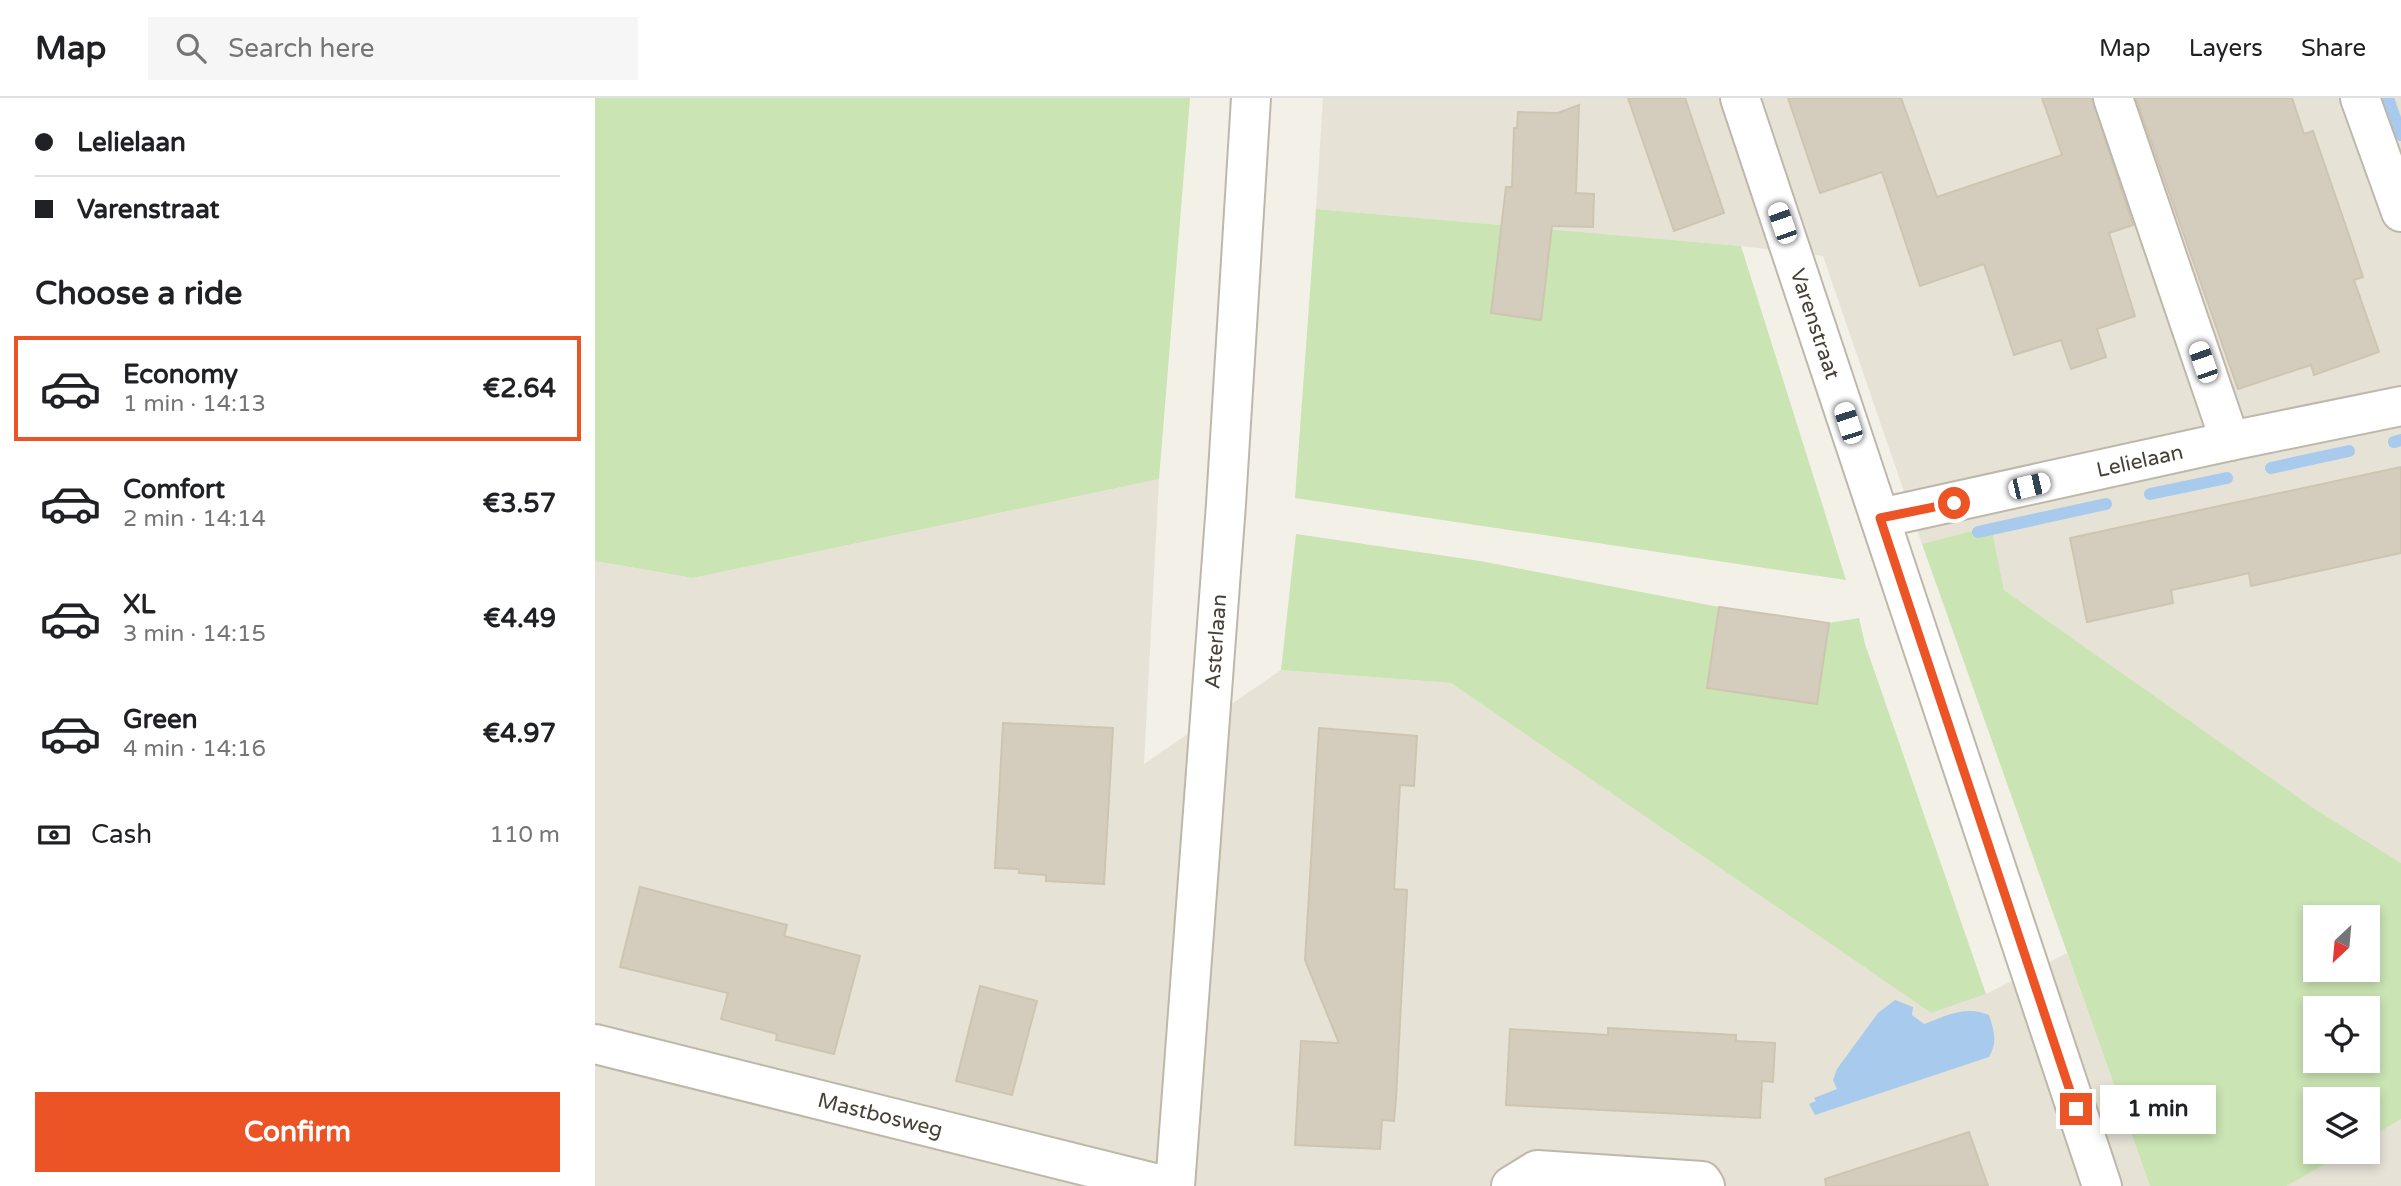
<!DOCTYPE html>
<html lang="en">
<head>
<meta charset="utf-8">
<style>
  body { margin:0; font-family:"Varela Round",sans-serif; background:#f6f6f6; color:#202124; height:100vh; display:flex; flex-direction:column; font-size:26px; white-space:nowrap }
  * { box-sizing:border-box; margin:0 }
  p { font-size:23px; color:#757577 }
  .icon { flex:none; width:38px; height:38px; fill:none; stroke:currentColor; stroke-width:2; stroke-linecap:round; stroke-linejoin:round }
  .map { position:relative; flex:1; overflow:hidden }
  .drawer { display:flex; flex-direction:column; background:#fff; width:595px }
  .drawer>* { flex:none }
  .banner { display:grid; align-content:center; height:154px; padding:0 35px; background:#fff }
  .needle { width:46px; rotate:206deg }
  .tools { position:absolute; left:1708px; top:807px; display:grid; gap:14px }
  .tools a { display:grid; place-items:center; width:77px; height:77px; border-radius:0px; background:#fff; box-shadow:0 4px 10px #0003; font-size:35px }
  .end { position:absolute; width:32px; height:32px; margin:-16px; border:9px solid #ec5325; background:#fff; box-shadow:0 0 0 4px #fff }
  .from { border-radius:50% }
  .bubble { position:absolute; height:49px; border-radius:0px; background:#fff; box-shadow:0 4px 10px #0003; font-size:23px; font-weight:700; line-height:49px; text-align:center }
  .car { position:absolute; width:21px; height:42px; margin:-21px -10px; border-radius:9px; box-shadow:0 0 5px 2px #0007; background:linear-gradient(#fff 24%,#345 0 40%,#fff 0 76%,#345 0 86%,#fff 0) }
  .banner b { display:flex; align-items:center; gap:24px; height:66px; font-size:26px }
  .banner b+b { border-top:2px solid #e0e0e0 }
  .banner i { width:18px; height:18px; background:#202124 }
  ul { padding:0; list-style:none }
  li { display:flex; align-items:center; gap:21px; height:105px; margin:0 14px 10px; padding:0 21px; border:4px solid transparent; border-radius:0px }
  li div { flex:1 }
  li b { display:block; font-size:26px }
  li em { font-style:normal; font-weight:700 }
  li.on { border-color:#ec5325 }
  li>.icon { width:63px; height:63px; stroke-width:1.5 }
  h2 { padding:0 35px; font-size:32px; line-height:84px }
  .pay { display:flex; align-items:center; gap:18px; height:77px; padding:0 35px; font-size:26px }
  .pay p { margin-inline-start:auto }
  .action { display:flex; gap:14px; margin-top:auto; padding:14px 35px }
  .action a { flex:1; height:80px; border-radius:0px; background:#ec5325; color:#fff; font-size:28px; font-weight:700; line-height:80px; text-align:center }
  header { display:flex; align-items:center; gap:42px; box-sizing:border-box; height:98px; padding:0 35px; background:#fff; border-bottom:2px solid #e0e0e0 }
  header strong { font-size:33px }
  nav { display:flex; gap:38px; margin-inline-start:auto; font-size:24px }
  .search { width:490px; height:63px; background:#f6f6f6; display:flex; align-items:center; gap:18px; box-sizing:border-box; padding:0 24px; border-radius:0px; color:#757577; font-size:26px }
  main { display:flex; flex:1; min-height:0 }
  .map>svg:first-child { display:block }
  .residential { fill:#e6e2d6 }
  .green { fill:#cae4b3; fill-rule:evenodd }
  .water { fill:#a8caec }
  .lines { fill:none; stroke-linecap:round; stroke-linejoin:round }
  .stream { stroke:#a8caec; stroke-width:12 }
  .building { fill:#d4cdbe; stroke:#cec5b1; stroke-width:2 }
  .minor-casing { stroke:#beb8ab; stroke-width:42 }
  .minor { stroke:#fff; stroke-width:38 }
  .route { stroke:#ec5325; stroke-width:9 }
  .labels { text-anchor:middle; stroke-width:5; stroke-linejoin:round; paint-order:stroke }
  .street-label { font-size:21px; fill:#454137; stroke:#fff }
</style>
</head>
<body>
<header>
<strong>Map</strong>
<div class="search"><svg class="icon" aria-label="search" viewBox="0 0 24 24"><circle cx="10" cy="10" r="6"/><path d="M15 15l6 6"/></svg>Search here</div>
<nav><a>Map</a><a>Layers</a><a>Share</a></nav>
</header>
<main>
<section class="drawer">
<div class="banner">
<b><i class="from"></i>Lelielaan</b>
<b><i></i>Varenstraat</b>
</div>
<h2>Choose a ride</h2>
<ul>
<li class="on"><svg class="icon" aria-label="car" viewBox="0 0 24 24"><path d="M5 17H2v-5l4-1 3-4h7l3 4 3 1v5h-3M9 17h6M6 11h13"/><circle cx="7" cy="17" r="2"/><circle cx="17" cy="17" r="2"/></svg><div><b>Economy</b><p>1 min · 14:13</p></div><em>€2.64</em></li>
<li><svg class="icon" aria-label="car" viewBox="0 0 24 24"><path d="M5 17H2v-5l4-1 3-4h7l3 4 3 1v5h-3M9 17h6M6 11h13"/><circle cx="7" cy="17" r="2"/><circle cx="17" cy="17" r="2"/></svg><div><b>Comfort</b><p>2 min · 14:14</p></div><em>€3.57</em></li>
<li><svg class="icon" aria-label="car" viewBox="0 0 24 24"><path d="M5 17H2v-5l4-1 3-4h7l3 4 3 1v5h-3M9 17h6M6 11h13"/><circle cx="7" cy="17" r="2"/><circle cx="17" cy="17" r="2"/></svg><div><b>XL</b><p>3 min · 14:15</p></div><em>€4.49</em></li>
<li><svg class="icon" aria-label="car" viewBox="0 0 24 24"><path d="M5 17H2v-5l4-1 3-4h7l3 4 3 1v5h-3M9 17h6M6 11h13"/><circle cx="7" cy="17" r="2"/><circle cx="17" cy="17" r="2"/></svg><div><b>Green</b><p>4 min · 14:16</p></div><em>€4.97</em></li>
</ul>
<div class="pay"><svg class="icon" aria-label="cash" viewBox="0 0 24 24"><path d="M3 7h18v10H3z"/><circle cx="12" cy="12" r="2"/></svg>Cash<p>110 m</p></div>
<div class="action"><a>Confirm</a></div>
</section>
<div class="map">
<svg width="1806" height="1088" viewBox="0 0 1806 1088">
  <rect width="100%" height="100%" fill="#f3f0e8"/>
  <!-- residential -->
  <path class="residential" d="M 728,0 L 1806,0 L 1806,765 L 1720,711 L 1409,492 L 1396,428 L 1327,446 L 1228,158 L 1146,148 L 721,111 Z
    M 564,381 L 549,666 L 686,572 L 856,585 L 1336,915 L 1391,896 L 1472,855 L 1555,1088 L 0,1088 L 0,463 L 98,480 Z
    M 1806,1021 L 1806,1088 L 1692,1088 L 1751,1054 L 1773,1054 L 1773,1041 Z"/>
  <!-- green -->
  <path class="green" d="M 0,0 L 595,0 L 564,381 L 98,480 L 0,463 Z
    M 721,111 L 1146,148 L 1251,482 L 700,400 Z
    M 1396,428 L 1409,492 L 1720,711 L 1806,765 L 1806,1021 L 1773,1041 L 1773,1001 L 1720,1001 L 1720,1054 L 1751,1054 L 1692,1088 L 1555,1088 L 1327,446 ZM 1720,819 L 1773,819 L 1773,872 L 1720,872 ZM 1720,910 L 1773,910 L 1773,962 L 1720,962 Z
    M 701,436 L 885,463 L 1124,509 L 1234,525 L 1264,520 L 1270,546 L 1391,896 L 1336,915 L 856,585 L 686,572 Z"/>
  <!-- water -->
  <path class="water" d="M 1300,902 L 1318,909 L 1317,917 L 1329,926 C 1351,918 1371,907 1394,917 C 1399,933 1403,944 1394,959 L 1220,1017 L 1214,1006 L 1221,1003 L 1219,1000 L 1242,991 L 1238,982 L 1242,971 L 1283,915 Z"/>
  <g class="lines">
    <!-- stream -->
    <path class="stream" d="M 1793,0 L 1806,37
      M 1799,344 L 1806,342
      M 1676,370 L 1754,353
      M 1555,396 L 1632,380
      M 1383,434 L 1511,406"/>
  </g>
  <!-- building -->
  <path class="building" d="M 1033,0 L 1090,0 L 1129,115 L 1079,133 Z
    M 1193,0 L 1306,0 L 1342,99 L 1467,57 L 1447,0 L 1497,0 L 1538,127 L 1514,135 L 1540,218 L 1502,231 L 1511,259 L 1476,271 L 1466,242 L 1419,257 L 1389,166 L 1325,188 L 1287,74 L 1225,95 Z
    M 1541,0 L 1697,0 L 1709,36 L 1718,33 L 1756,143 L 1768,179 L 1759,182 L 1784,254 L 1719,277 L 1716,267 L 1643,291 Z
    M 984,7 L 981,95 L 999,96 L 998,129 L 957,128 L 946,222 L 896,215 L 911,89 L 917,89 L 919,30 L 922,30 L 923,14 L 963,15 Z
    M 1806,369 L 1806,455 L 1656,488 L 1654,475 L 1615,484 L 1576,492 L 1578,505 L 1492,524 L 1475,440 Z
    M 1124,509 L 1234,525 L 1222,606 L 1112,590 Z
    M 408,625 L 518,630 L 509,786 L 451,783 L 451,777 L 424,775 L 424,771 L 400,770 Z
    M 724,630 L 822,638 L 819,688 L 805,687 L 799,791 L 812,792 L 801,1000 L 799,1023 L 787,1022 L 785,1051 L 700,1047 L 706,943 L 744,945 L 710,862 Z
    M 45,789 L 192,827 L 189,838 L 265,858 L 239,956 L 181,942 L 182,936 L 126,921 L 133,895 L 25,869 Z
    M 385,888 L 442,903 L 417,997 L 361,983 Z
    M 1013,930 L 1141,937 L 1141,943 L 1180,945 L 1178,984 L 1167,983 L 1165,1020 L 911,1007 L 915,931 L 1013,937 Z
    M 1374,1034 L 1393,1088 L 1231,1088 L 1230,1081 Z"/>
  <g class="lines">
    <!-- minor casing -->
    <g class="minor-casing">
      <g id="minor">
        <path id="s1" d="M 1145,0 L 1507,1088"/>
        <path d="M 1518,0 L 1635,343"/>
        <path d="M 1765,0 L 1806,114"/>
        <path id="s2" d="M 1285,420 L 1635,343 L 1806,308"/>
        <path id="s3" d="M 0,946 L 571,1088"/>
        <path id="s4" d="M 580,1088 L 631,406 L 656,0"/>
        <path d="M 916,1088 L 942,1072 L 1107,1083 L 1110,1088"/>
      </g>
    </g>
    <!-- minor -->
    <use href="#minor" class="minor"/>
  </g>
  <g class="lines">
    <!-- route -->
    <path class="route" d="M 1359,405 L 1285,420 L 1481,1011"/>
  </g>
  <g class="labels">
    <!-- street labels -->
    <g class="street-label">
      <text dy="7" stroke="none"><textPath href="#s1" startOffset="238">Varenstraat</textPath></text>
      <text dy="7" stroke="none"><textPath href="#s2" startOffset="266">Lelielaan</textPath></text>
      <text dy="7" stroke="none"><textPath href="#s4" startOffset="546">Asterlaan</textPath></text>
      <text dy="7" stroke="none"><textPath href="#s3" startOffset="294">Mastbosweg</textPath></text>
    </g>
  </g>
</svg>
<div class="tools">
<a><svg class="needle" viewBox="-14 -14 28 28"><path d="M0-13l5 13h-10z" fill="#e53935"/><path d="M0 13l5-13h-10z" fill="#757577"/></svg></a>
<a><svg class="icon" aria-label="locate" viewBox="0 0 24 24"><circle cx="12" cy="12" r="6"/><path d="M12 2v4M12 18v4M2 12h4M18 12h4"/></svg></a>
<a><svg class="icon" aria-label="layers" viewBox="0 0 24 24"><path d="M12 4l9 5-9 5-9-5zM3 14l9 5 9-5"/></svg></a>
</div>
<i class="end from" style="left:1359px;top:405px"></i>
<i class="end" style="left:1481px;top:1011px"></i>
<div class="bubble" style="left:1505px;top:987px;width:116px">1 min</div>
<i class="car" style="left:1187px;top:125px;rotate:341deg"></i>
<i class="car" style="left:1608px;top:264px;rotate:341deg"></i>
<i class="car" style="left:1253px;top:325px;rotate:342deg"></i>
<i class="car" style="left:1434px;top:388px;rotate:77deg"></i>
</div>
</main>
</body>
</html>
